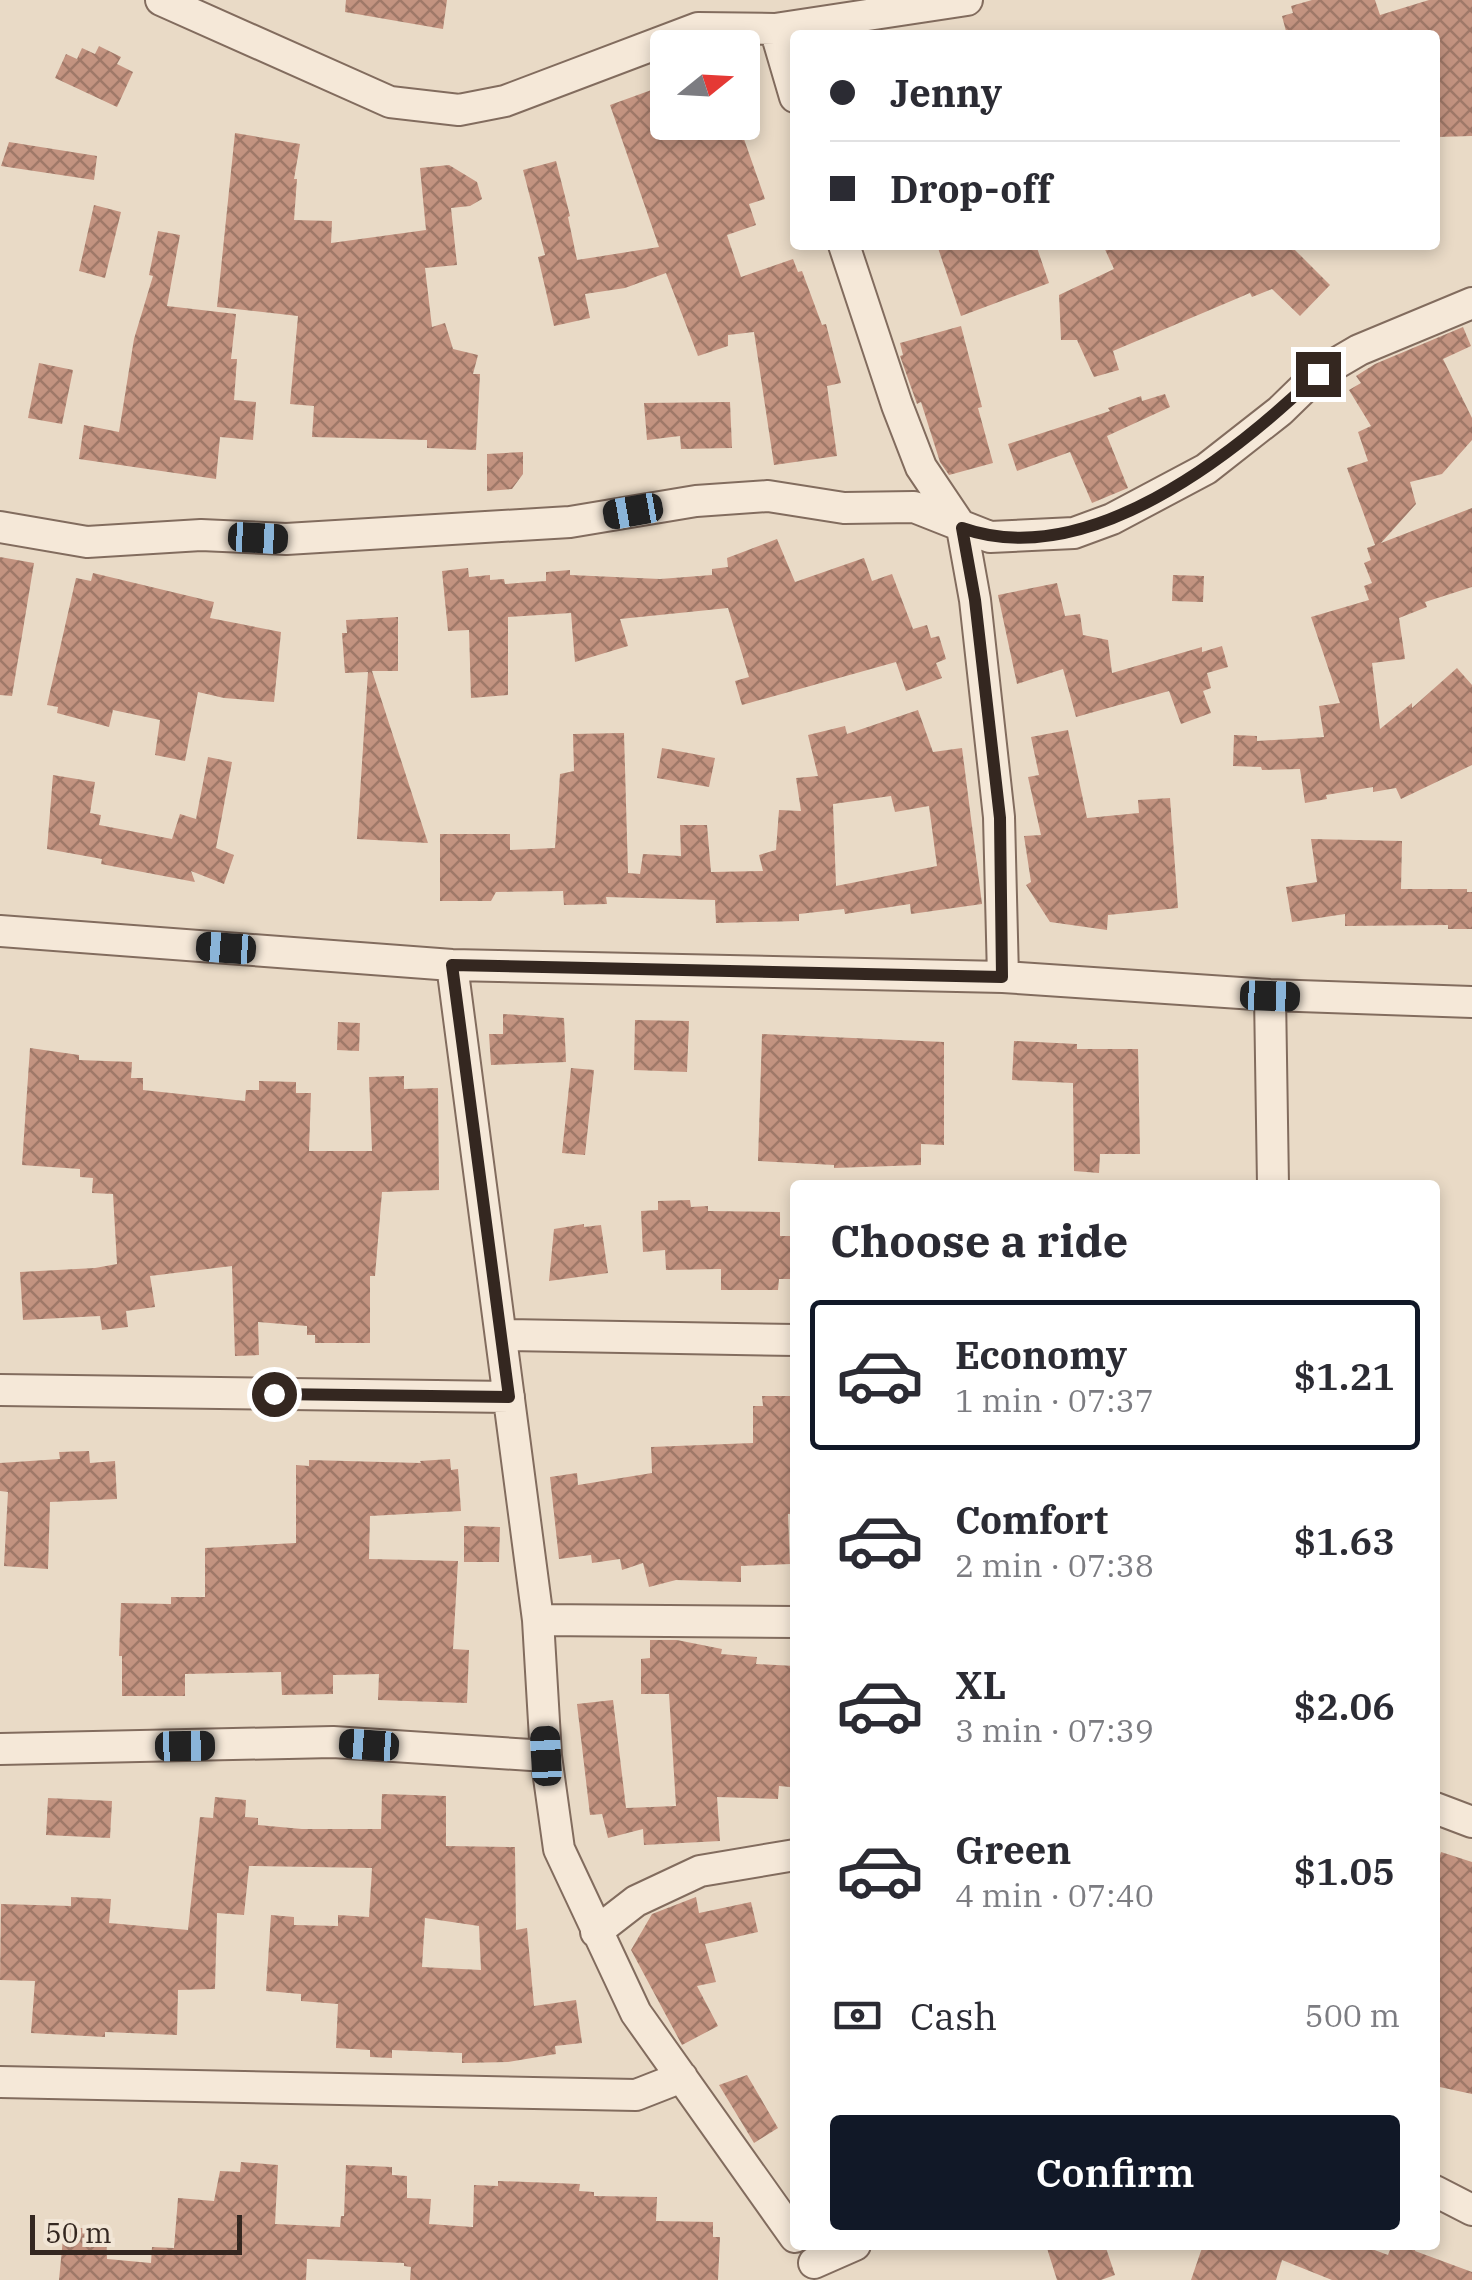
<!DOCTYPE html>
<html lang="en">
<head>
<meta charset="utf-8">
<style>
  body { margin:0; font-family:"IBM Plex Serif",serif; background:#f7f7f7; color:#2b2b33; height:100vh; display:flex; flex-direction:column; font-size:38px; white-space:nowrap }
  * { box-sizing:border-box; margin:0 }
  p { font-size:32px; color:#7c7c81 }
  .icon { flex:none; width:55px; height:55px; fill:none; stroke:currentColor; stroke-width:2; stroke-linecap:round; stroke-linejoin:round }
  .map { position:relative; flex:1; overflow:hidden }
  .panel { position:absolute; left:790px; top:1180px; width:650px; height:1070px; display:flex; flex-direction:column; background:#fff; border-radius:10px; box-shadow:0 5px 15px #0003 }
  .panel>* { flex:none }
  .top-card { position:absolute; left:790px; top:30px; width:650px; height:220px; border-radius:10px; box-shadow:0 5px 15px #0003; display:grid; align-content:center; height:220px; padding:0 40px; background:#fff }
  .needle { width:65px; rotate:72deg }
  .fabs { position:absolute; left:650px; top:30px; display:grid; gap:20px }
  .fabs a { display:grid; place-items:center; width:110px; height:110px; border-radius:10px; background:#fff; box-shadow:0 5px 15px #0003; font-size:50px }
  .scale { position:absolute; left:30px; bottom:25px; width:212px; box-sizing:border-box; padding-left:10px; border:5px solid #342720; border-top:0; font-size:28px; line-height:35px; white-space:nowrap; color:#342720; -webkit-text-stroke:8px #f1e5d5; paint-order:stroke }
  .end { position:absolute; width:45px; height:45px; margin:-22px; border:12px solid #342720; background:#fff; box-shadow:0 0 0 5px #fff }
  .from { border-radius:50% }
  .car { position:absolute; width:30px; height:60px; margin:-30px -15px; border-radius:12px; box-shadow:0 0 8px 2px #0007; background:linear-gradient(#222 24%,#8ab4d8 0 40%,#222 0 76%,#8ab4d8 0 86%,#222 0) }
  .top-card b { display:flex; align-items:center; gap:35px; height:95px; font-size:38px }
  .top-card b+b { border-top:2px solid #e1e1e2 }
  .top-card i { width:25px; height:25px; background:#2b2b33 }
  ul { padding:0; list-style:none }
  li { display:flex; align-items:center; gap:30px; height:150px; margin:0 20px 15px; padding:0 20px; border:5px solid transparent; border-radius:10px }
  li div { flex:1 }
  li b { display:block; font-size:38px }
  li em { font-style:normal; font-weight:600 }
  li.current { border-color:#111827 }
  li>.icon { width:90px; height:90px; stroke-width:1.5 }
  h2 { padding:0 40px; font-size:45px; line-height:120px }
  .pay { display:flex; align-items:center; gap:25px; height:110px; padding:0 40px; font-size:38px }
  .pay p { margin-inline-start:auto }
  .primary-button { display:flex; gap:20px; margin-top:auto; padding:20px 40px }
  .primary-button a { flex:1; height:115px; border-radius:10px; background:#111827; color:#fff; font-size:40px; font-weight:600; line-height:115px; text-align:center }
  .map>svg:first-child { display:block }
  .building { fill:url(#building-cross-hatch); fill-rule:evenodd }
  .lines { fill:none; stroke-linecap:round; stroke-linejoin:round }
  .minor-casing { stroke:#826c5e; stroke-width:34 }
  .minor { stroke:#f5e8d8; stroke-width:30 }
  .route { stroke:#342720; stroke-width:12 }
</style>
</head>
<body>
<div class="map">
<svg width="1472" height="2280" viewBox="0 0 1472 2280">
  <defs>
    <pattern id="building-cross-hatch" width="8" height="8" patternUnits="userSpaceOnUse" patternTransform="scale(2.5)"><rect width="8" height="8" fill="#c39380"/><path d="M0 0l8 8M0 8l8-8" fill="none" stroke="#9f7868"/></pattern>
  </defs>
  <rect width="100%" height="100%" fill="#e9dac6"/>
  <!-- building -->
  <path class="building" d="M 346,0 L 447,0 L 443,29 L 345,12 Z
    M 1312,0 L 1375,0 L 1380,15 L 1429,0 L 1472,0 L 1472,136 L 1437,137 L 1435,35 L 1287,35 L 1282,16 L 1293,13 L 1291,6 Z
    M 99,46 L 121,57 L 117,64 L 133,72 L 117,107 L 55,78 L 66,54 L 77,59 L 82,48 L 95,54 Z
    M 668,84 L 668,122 L 738,122 L 765,199 L 749,204 L 756,225 L 727,235 L 741,277 L 793,259 L 798,272 L 802,271 L 822,325 L 826,324 L 841,383 L 827,386 L 837,456 L 774,465 L 754,332 L 728,335 L 728,346 L 698,356 L 666,273 L 625,288 L 585,294 L 590,318 L 554,326 L 538,257 L 545,255 L 523,170 L 556,161 L 570,216 L 568,217 L 577,260 L 659,247 L 610,105 Z
    M 235,133 L 300,144 L 294,179 L 297,179 L 294,220 L 332,221 L 331,243 L 426,230 L 420,168 L 449,165 L 477,182 L 482,199 L 470,206 L 451,208 L 457,265 L 425,268 L 432,327 L 445,323 L 453,349 L 478,355 L 473,374 L 480,374 L 476,450 L 427,448 L 427,440 L 312,437 L 314,406 L 290,404 L 298,316 L 217,307 Z
    M 9,142 L 97,156 L 94,180 L 1,166 Z
    M 94,205 L 121,212 L 105,278 L 79,271 Z
    M 158,231 L 180,235 L 167,306 L 236,314 L 231,359 L 237,359 L 234,400 L 256,402 L 253,440 L 220,437 L 216,479 L 79,459 L 84,425 L 119,432 L 134,339 L 153,276 L 149,275 Z
    M 937,245 L 1036,245 L 1049,283 L 961,316 Z
    M 1103,245 L 1290,245 L 1330,285 L 1300,316 L 1272,289 L 1252,297 L 1250,293 L 1113,351 L 1119,370 L 1094,377 L 1077,340 L 1061,340 L 1059,295 L 1114,269 Z
    M 961,326 L 982,407 L 978,408 L 993,463 L 949,475 L 940,462 L 921,402 L 917,404 L 900,356 L 903,355 L 900,343 Z
    M 1463,327 L 1471,346 L 1443,359 L 1472,418 L 1472,440 L 1442,474 L 1410,482 L 1416,504 L 1381,543 L 1472,508 L 1472,587 L 1425,602 L 1427,607 L 1399,618 L 1405,659 L 1372,663 L 1380,729 L 1412,703 L 1412,708 L 1457,668 L 1472,685 L 1472,765 L 1401,799 L 1396,788 L 1373,792 L 1373,787 L 1326,795 L 1327,799 L 1305,803 L 1300,769 L 1262,770 L 1261,767 L 1233,766 L 1234,735 L 1257,736 L 1257,741 L 1324,737 L 1319,706 L 1340,703 L 1311,617 L 1369,600 L 1364,586 L 1372,583 L 1364,563 L 1371,560 L 1367,548 L 1375,545 L 1347,468 L 1368,461 L 1358,432 L 1371,426 L 1349,390 L 1361,383 L 1356,376 L 1375,364 Z
    M 39,363 L 73,370 L 62,424 L 28,418 Z
    M 1165,394 L 1170,407 L 1107,436 L 1128,488 L 1092,503 L 1070,452 L 1017,471 L 1008,444 L 1110,411 L 1108,408 L 1141,396 L 1142,401 Z
    M 730,402 L 732,448 L 681,449 L 680,436 L 647,440 L 644,403 Z
    M 523,452 L 523,474 L 512,489 L 487,491 L 487,454 Z
    M 777,539 L 795,582 L 864,558 L 872,581 L 892,574 L 913,629 L 927,625 L 931,638 L 939,636 L 946,659 L 936,663 L 942,678 L 906,691 L 896,662 L 742,705 L 735,681 L 749,677 L 728,608 L 620,619 L 628,646 L 575,662 L 571,613 L 508,617 L 508,695 L 471,698 L 469,630 L 448,631 L 442,571 L 468,568 L 469,577 L 490,575 L 490,580 L 504,579 L 505,584 L 546,581 L 546,572 L 570,570 L 570,575 L 660,579 L 712,575 L 712,569 L 728,567 L 727,558 Z
    M 0,557 L 34,563 L 12,696 L 0,695 Z
    M 93,573 L 214,602 L 210,618 L 281,632 L 274,702 L 224,698 L 198,692 L 185,761 L 155,755 L 160,720 L 113,710 L 109,727 L 57,713 L 58,707 L 47,705 L 76,578 L 91,581 Z
    M 1173,575 L 1204,576 L 1203,602 L 1172,601 Z
    M 1057,583 L 1065,616 L 1080,614 L 1083,635 L 1108,640 L 1112,673 L 1202,647 L 1202,652 L 1222,646 L 1228,667 L 1207,673 L 1211,688 L 1203,691 L 1211,713 L 1181,724 L 1169,691 L 1076,717 L 1063,669 L 1017,684 L 998,595 Z
    M 398,617 L 398,671 L 372,671 L 428,843 L 357,839 L 368,672 L 345,673 L 342,633 L 347,633 L 346,620 Z
    M 918,710 L 933,752 L 962,748 L 982,904 L 911,914 L 910,904 L 845,914 L 844,909 L 799,914 L 799,921 L 716,923 L 715,900 L 606,897 L 607,904 L 564,905 L 563,891 L 496,892 L 491,901 L 440,901 L 440,834 L 510,834 L 510,850 L 555,848 L 560,774 L 574,771 L 573,734 L 624,733 L 628,873 L 640,874 L 643,854 L 681,856 L 680,825 L 707,825 L 711,872 L 763,871 L 759,855 L 776,850 L 779,810 L 801,811 L 796,778 L 818,776 L 808,735 L 845,726 L 847,734 ZM 891,796 L 895,812 L 929,806 L 937,866 L 836,886 L 833,804 Z
    M 1068,730 L 1087,818 L 1139,813 L 1138,800 L 1170,798 L 1178,908 L 1108,915 L 1107,930 L 1050,922 L 1026,885 L 1031,882 L 1024,836 L 1041,835 L 1028,777 L 1039,775 L 1031,737 Z
    M 662,748 L 715,758 L 709,787 L 657,778 Z
    M 208,757 L 232,762 L 216,848 L 234,855 L 224,884 L 191,871 L 195,882 L 101,864 L 102,859 L 47,849 L 53,775 L 95,782 L 90,813 L 101,815 L 99,825 L 172,839 L 180,814 L 196,819 Z
    M 1311,839 L 1402,841 L 1401,889 L 1467,889 L 1467,892 L 1472,892 L 1472,929 L 1448,929 L 1448,925 L 1345,926 L 1345,914 L 1292,922 L 1286,887 L 1317,882 Z
    M 503,1014 L 564,1018 L 566,1062 L 491,1065 L 489,1034 L 503,1034 Z
    M 635,1020 L 689,1021 L 687,1072 L 634,1070 Z
    M 338,1022 L 360,1023 L 359,1051 L 337,1050 Z
    M 762,1034 L 944,1042 L 944,1145 L 921,1144 L 921,1165 L 834,1168 L 834,1165 L 758,1161 Z
    M 1014,1041 L 1077,1044 L 1077,1049 L 1138,1049 L 1140,1154 L 1100,1154 L 1099,1173 L 1074,1171 L 1073,1083 L 1012,1080 Z
    M 30,1048 L 79,1055 L 79,1060 L 132,1062 L 131,1078 L 143,1078 L 143,1090 L 245,1101 L 246,1090 L 259,1090 L 259,1081 L 296,1082 L 296,1093 L 311,1093 L 309,1151 L 372,1151 L 369,1077 L 404,1076 L 404,1089 L 438,1088 L 439,1190 L 382,1192 L 375,1276 L 370,1276 L 370,1343 L 315,1343 L 315,1335 L 307,1335 L 307,1326 L 258,1322 L 259,1355 L 235,1356 L 232,1266 L 150,1276 L 155,1307 L 126,1311 L 128,1327 L 102,1330 L 100,1316 L 23,1320 L 20,1272 L 95,1268 L 117,1264 L 113,1194 L 92,1193 L 93,1178 L 80,1177 L 80,1169 L 22,1165 Z
    M 571,1068 L 594,1070 L 585,1155 L 562,1153 Z
    M 690,1200 L 691,1207 L 708,1206 L 708,1211 L 780,1212 L 780,1236 L 790,1236 L 790,1245 L 795,1246 L 795,1279 L 779,1279 L 778,1290 L 721,1290 L 721,1269 L 666,1270 L 665,1250 L 643,1252 L 641,1211 L 658,1210 L 658,1201 Z
    M 584,1224 L 584,1227 L 601,1225 L 608,1273 L 549,1281 L 554,1229 Z
    M 762,1396 L 795,1396 L 795,1514 L 788,1514 L 790,1564 L 741,1566 L 741,1582 L 676,1580 L 649,1587 L 643,1563 L 622,1570 L 620,1559 L 592,1563 L 591,1555 L 559,1559 L 550,1477 L 577,1473 L 578,1485 L 652,1473 L 651,1447 L 753,1443 L 753,1406 L 763,1406 Z
    M 89,1451 L 90,1463 L 115,1461 L 117,1499 L 50,1502 L 48,1569 L 4,1566 L 8,1492 L 0,1491 L 0,1463 L 60,1459 L 59,1452 Z
    M 450,1459 L 451,1470 L 458,1469 L 461,1511 L 370,1516 L 369,1559 L 458,1561 L 453,1649 L 469,1650 L 467,1703 L 378,1700 L 379,1674 L 333,1675 L 333,1694 L 282,1695 L 281,1672 L 185,1674 L 185,1696 L 122,1696 L 122,1656 L 119,1656 L 121,1603 L 171,1604 L 171,1597 L 205,1597 L 205,1548 L 296,1543 L 296,1465 L 309,1466 L 309,1460 L 421,1463 L 420,1461 Z
    M 464,1526 L 500,1527 L 499,1562 L 464,1562 Z
    M 650,1640 L 677,1640 L 722,1649 L 721,1654 L 757,1657 L 756,1664 L 795,1666 L 790,1787 L 779,1786 L 778,1799 L 717,1797 L 720,1841 L 644,1845 L 643,1829 L 608,1838 L 602,1814 L 590,1815 L 577,1704 L 613,1700 L 626,1808 L 676,1806 L 669,1694 L 641,1694 L 641,1659 L 650,1658 Z
    M 382,1794 L 446,1796 L 446,1846 L 515,1847 L 516,1930 L 527,1928 L 534,2006 L 576,2000 L 582,2043 L 555,2046 L 556,2054 L 508,2062 L 462,2063 L 462,2053 L 392,2050 L 392,2058 L 370,2057 L 370,2050 L 336,2048 L 338,2004 L 301,2001 L 301,1994 L 266,1991 L 271,1915 L 294,1917 L 294,1925 L 338,1926 L 338,1915 L 369,1917 L 372,1868 L 249,1866 L 244,1915 L 217,1913 L 215,1989 L 178,1990 L 177,2035 L 105,2032 L 105,2037 L 31,2033 L 35,1981 L 0,1980 L 1,1904 L 71,1906 L 71,1897 L 111,1899 L 109,1923 L 188,1930 L 200,1817 L 213,1818 L 215,1797 L 246,1800 L 245,1817 L 258,1818 L 258,1825 L 302,1829 L 381,1829 ZM 425,1918 L 479,1926 L 481,1970 L 422,1967 Z
    M 48,1798 L 112,1801 L 110,1838 L 46,1835 Z
    M 1441,1852 L 1472,1862 L 1472,2094 L 1435,2086 L 1435,1871 Z
    M 696,1897 L 699,1913 L 751,1902 L 758,1932 L 705,1944 L 716,1982 L 697,1986 L 718,2026 L 682,2045 L 631,1950 L 652,1914 Z
    M 747,2075 L 778,2128 L 754,2143 L 719,2085 Z
    M 241,2162 L 278,2165 L 275,2224 L 340,2227 L 341,2216 L 344,2216 L 346,2165 L 392,2167 L 392,2175 L 407,2176 L 407,2198 L 431,2199 L 429,2224 L 473,2227 L 474,2185 L 498,2186 L 498,2181 L 580,2184 L 579,2191 L 594,2192 L 594,2196 L 657,2197 L 656,2221 L 713,2222 L 713,2237 L 720,2237 L 718,2280 L 410,2280 L 411,2267 L 404,2266 L 404,2263 L 307,2259 L 306,2280 L 59,2280 L 64,2228 L 106,2228 L 107,2259 L 151,2263 L 152,2247 L 174,2248 L 178,2198 L 214,2201 L 220,2171 L 240,2172 Z
    M 1046,2245 L 1105,2245 L 1115,2275 L 1101,2280 L 1057,2280 Z
    M 1203,2245 L 1361,2245 L 1388,2255 L 1392,2245 L 1417,2245 L 1415,2251 L 1472,2272 L 1472,2280 L 1332,2280 L 1282,2260 L 1276,2280 L 1191,2280 Z"/>
  <g class="lines">
    <!-- minor casing -->
    <g class="minor-casing">
      <path id="minor" d="M 161,0 L 390,102 L 459,110 L 505,101 L 698,28 L 775,29 L 967,0
        M 775,29 L 795,97
        M 844,245 L 897,405 L 921,467 L 962,528 L 975,600 L 999,817 L 1003,977
        M 0,527 L 87,542 L 201,535 L 286,539 L 570,522 L 696,501 L 768,496 L 844,508 L 914,507 L 990,537 L 1074,533 L 1112,519 L 1206,469 L 1280,411 L 1318,374 L 1359,350 L 1472,303
        M 0,931 L 452,965 L 1003,977 L 1270,995 L 1472,1002
        M 452,965 L 538,1620 L 546,1756 L 559,1849 L 636,2013 L 795,2237
        M 1270,995 L 1273,1185
        M 501,1335 L 795,1340
        M 0,1390 L 509,1397
        M 538,1620 L 795,1622
        M 0,1749 L 333,1742 L 546,1756
        M 1435,1808 L 1472,1822
        M 596,1932 L 636,1901 L 700,1871 L 795,1855
        M 0,2082 L 636,2095 L 682,2077
        M 1435,2191 L 1472,2210
        M 814,2263 L 855,2245"/>
    </g>
    <!-- minor -->
    <use href="#minor" class="minor"/>
  </g>
  <g class="lines">
    <!-- route -->
    <path class="route" d="M 274,1394 L 509,1397 L 452,965 L 1002,977 L 1000,818 L 975,600 L 962,528 C 1087,572 1233,456 1318,374"/>
  </g>
</svg>
<div class="fabs">
<a><svg class="needle" viewBox="-14 -14 28 28"><path d="M0-13l5 13h-10z" fill="#e53935"/><path d="M0 13l5-13h-10z" fill="#7c7c81"/></svg></a>
</div>
<div class="scale">50 m</div>
<i class="end from" style="left:274px;top:1394px"></i>
<i class="end" style="left:1318px;top:374px"></i>
<i class="car" style="left:633px;top:511px;rotate:260deg"></i>
<i class="car" style="left:258px;top:538px;rotate:93deg"></i>
<i class="car" style="left:226px;top:948px;rotate:274deg"></i>
<i class="car" style="left:1270px;top:996px;rotate:92deg"></i>
<i class="car" style="left:369px;top:1745px;rotate:274deg"></i>
<i class="car" style="left:185px;top:1746px;rotate:89deg"></i>
<i class="car" style="left:546px;top:1756px;rotate:357deg"></i>
<div class="top-card">
<b><i class="from"></i>Jenny</b>
<b><i></i>Drop-off</b>
</div>
<section class="panel">
<h2>Choose a ride</h2>
<ul>
<li class="current"><svg class="icon" aria-label="car" viewBox="0 0 24 24"><path d="M5 17H2v-5l4-1 3-4h7l3 4 3 1v5h-3M9 17h6M6 11h13"/><circle cx="7" cy="17" r="2"/><circle cx="17" cy="17" r="2"/></svg><div><b>Economy</b><p>1 min · 07:37</p></div><em>$1.21</em></li>
<li><svg class="icon" aria-label="car" viewBox="0 0 24 24"><path d="M5 17H2v-5l4-1 3-4h7l3 4 3 1v5h-3M9 17h6M6 11h13"/><circle cx="7" cy="17" r="2"/><circle cx="17" cy="17" r="2"/></svg><div><b>Comfort</b><p>2 min · 07:38</p></div><em>$1.63</em></li>
<li><svg class="icon" aria-label="car" viewBox="0 0 24 24"><path d="M5 17H2v-5l4-1 3-4h7l3 4 3 1v5h-3M9 17h6M6 11h13"/><circle cx="7" cy="17" r="2"/><circle cx="17" cy="17" r="2"/></svg><div><b>XL</b><p>3 min · 07:39</p></div><em>$2.06</em></li>
<li><svg class="icon" aria-label="car" viewBox="0 0 24 24"><path d="M5 17H2v-5l4-1 3-4h7l3 4 3 1v5h-3M9 17h6M6 11h13"/><circle cx="7" cy="17" r="2"/><circle cx="17" cy="17" r="2"/></svg><div><b>Green</b><p>4 min · 07:40</p></div><em>$1.05</em></li>
</ul>
<div class="pay"><svg class="icon" aria-label="cash" viewBox="0 0 24 24"><path d="M3 7h18v10H3z"/><circle cx="12" cy="12" r="2"/></svg>Cash<p>500 m</p></div>
<div class="primary-button"><a>Confirm</a></div>
</section>
</div>
</body>
</html>
